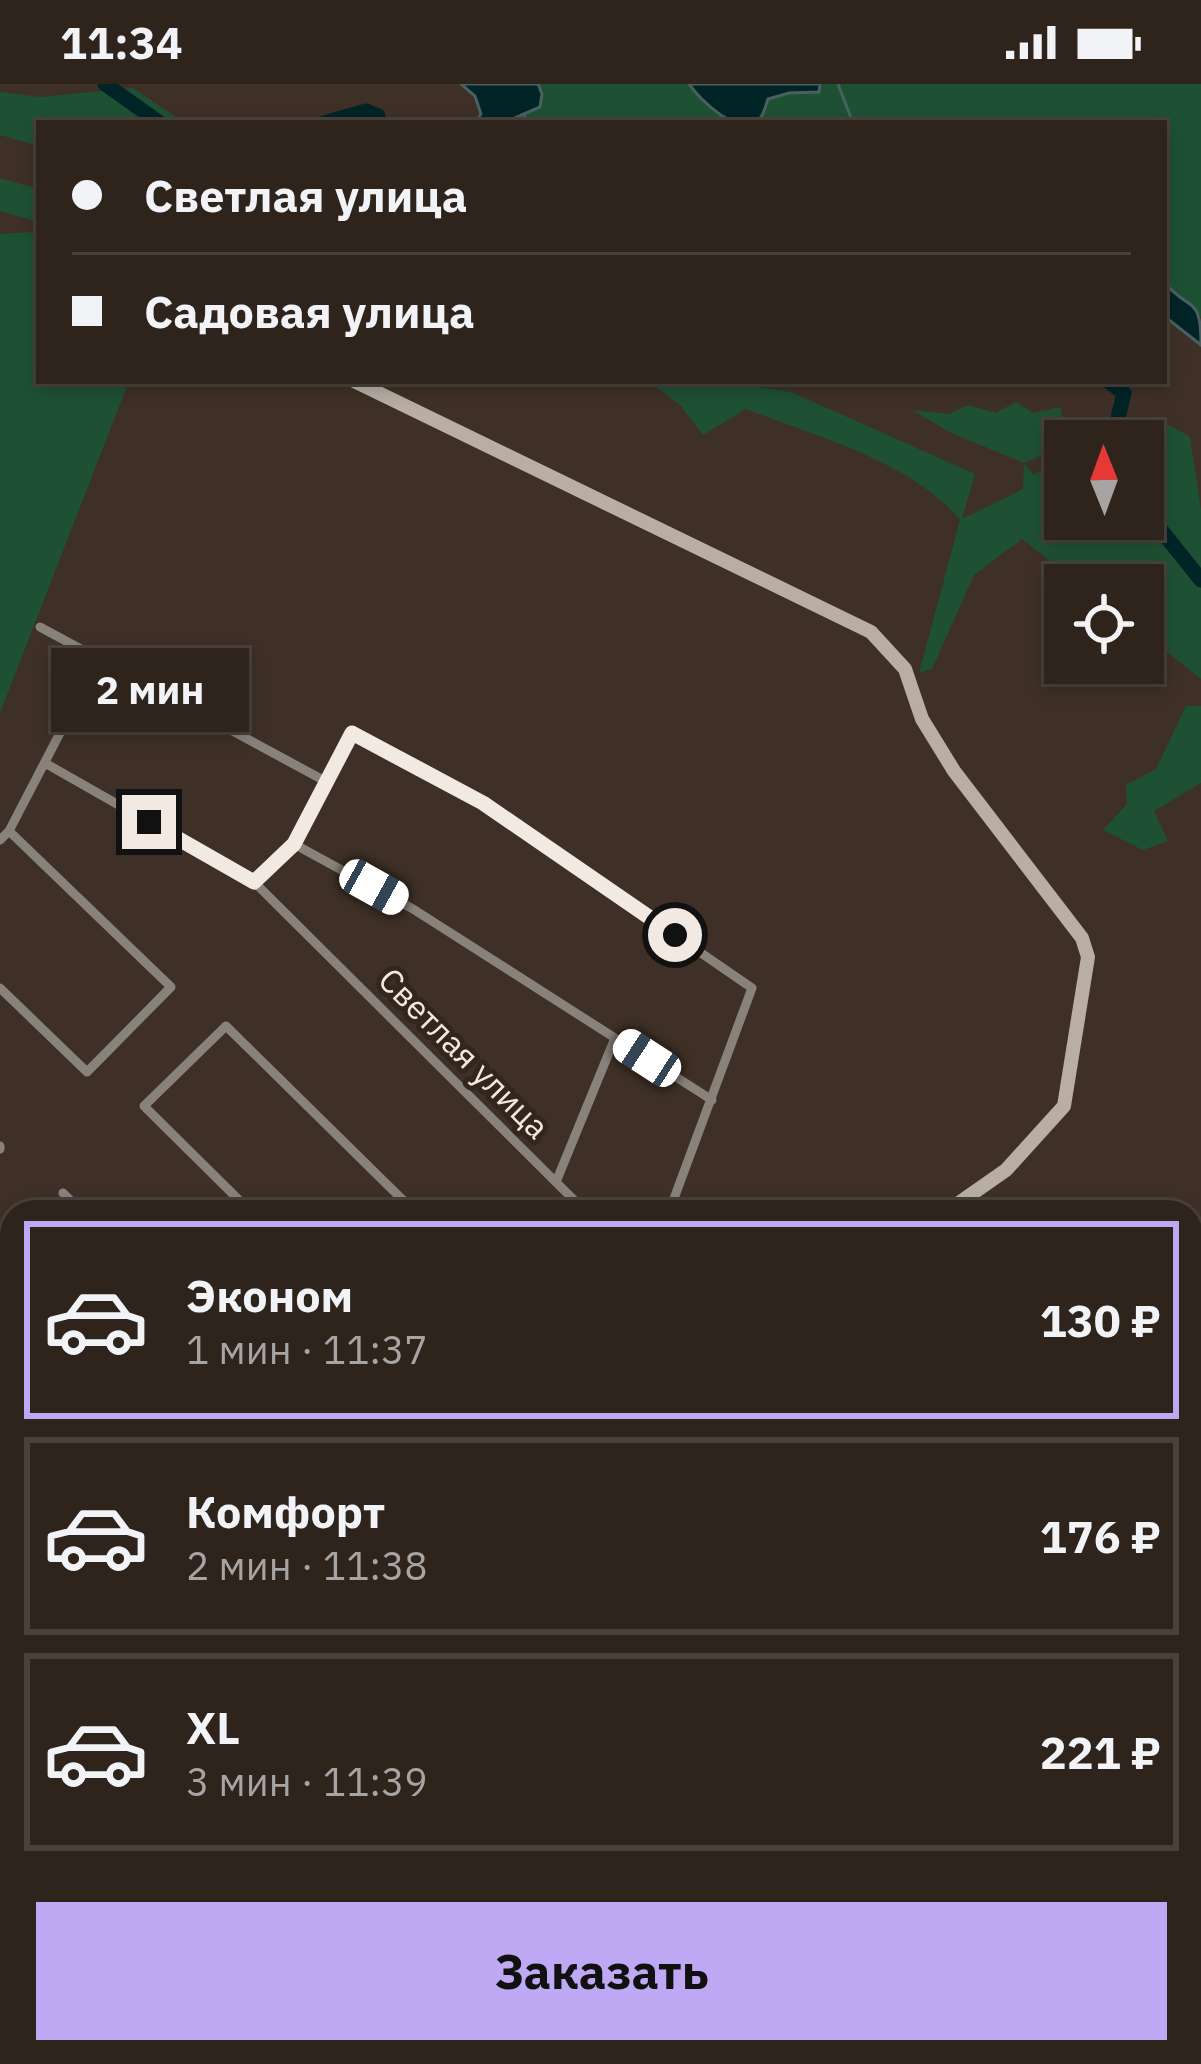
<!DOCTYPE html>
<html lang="ru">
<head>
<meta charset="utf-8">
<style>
  body { margin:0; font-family:"IBM Plex Sans",sans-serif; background:#3a3029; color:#f1f3f6; height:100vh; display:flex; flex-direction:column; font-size:45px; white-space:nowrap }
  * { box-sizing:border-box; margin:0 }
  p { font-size:39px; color:#a7a4a3 }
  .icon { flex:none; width:66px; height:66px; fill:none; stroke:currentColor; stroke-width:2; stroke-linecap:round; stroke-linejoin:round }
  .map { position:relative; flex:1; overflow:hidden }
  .drawer { position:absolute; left:0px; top:1116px; width:1203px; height:864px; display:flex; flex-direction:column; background:#2e241c; border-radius:36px 36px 0 0; box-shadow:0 6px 18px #0003,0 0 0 3px #49413b }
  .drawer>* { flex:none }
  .guide { position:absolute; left:36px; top:36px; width:1131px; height:264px; border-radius:0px; box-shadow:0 6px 18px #0003,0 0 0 3px #49413b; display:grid; align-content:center; height:264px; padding:0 36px; background:#2e241c }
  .needle { width:78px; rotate:359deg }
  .tools { position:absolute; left:1044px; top:336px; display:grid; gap:24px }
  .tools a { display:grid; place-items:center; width:120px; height:120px; border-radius:0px; background:#2e241c; box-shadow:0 6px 18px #0003,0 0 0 3px #49413b; font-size:60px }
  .end { position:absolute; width:54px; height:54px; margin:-27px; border:15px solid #f3e9e3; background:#111; box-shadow:0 0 0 6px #111 }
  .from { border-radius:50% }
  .bubble { position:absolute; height:84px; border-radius:0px; background:#2e241c; box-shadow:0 6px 18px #0003,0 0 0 3px #49413b; font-size:39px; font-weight:800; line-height:84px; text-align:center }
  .car { position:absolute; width:36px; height:72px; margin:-36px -18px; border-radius:15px; box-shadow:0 0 9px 3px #0007; background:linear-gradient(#fff 24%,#345 0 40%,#fff 0 76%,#345 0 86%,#fff 0) }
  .guide b { display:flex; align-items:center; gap:42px; height:114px; font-size:45px }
  .guide b+b { border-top:3px solid #49413b }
  .guide i { width:30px; height:30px; background:#f1f3f6 }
  ul { padding:21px 0 0; list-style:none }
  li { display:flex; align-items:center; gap:36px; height:198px; margin:0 24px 18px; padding:0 12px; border:6px solid #49413b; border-radius:0px }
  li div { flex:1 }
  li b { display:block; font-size:45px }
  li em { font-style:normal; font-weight:800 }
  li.on { border-color:#bfa9f4 }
  li>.icon { width:108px; height:108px; stroke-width:1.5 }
  .cta { display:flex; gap:24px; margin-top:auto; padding:24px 36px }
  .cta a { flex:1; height:138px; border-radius:0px; background:#bfa9f4; color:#111; font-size:48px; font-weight:800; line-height:138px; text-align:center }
  .status { display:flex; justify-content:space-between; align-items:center; height:84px; padding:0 60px; background:#2e241c; direction:ltr }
  .status svg { height:33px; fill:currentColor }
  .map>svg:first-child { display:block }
  .green { fill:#1e5034 }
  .water { fill:#012427; stroke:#4a5f5f; stroke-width:3 }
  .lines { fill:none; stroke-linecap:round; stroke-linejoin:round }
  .stream { stroke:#4a5f5f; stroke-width:3 }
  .river { stroke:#012427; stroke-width:15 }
  .street { stroke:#88827b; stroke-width:9 }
  .secondary { stroke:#b8aea4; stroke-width:14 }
  .route { stroke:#f3e9e3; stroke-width:15 }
  .labels { text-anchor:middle; stroke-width:10; stroke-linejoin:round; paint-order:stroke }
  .street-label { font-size:33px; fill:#f3e9e3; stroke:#33261c }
</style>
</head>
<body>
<div class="status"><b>11:34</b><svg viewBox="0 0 49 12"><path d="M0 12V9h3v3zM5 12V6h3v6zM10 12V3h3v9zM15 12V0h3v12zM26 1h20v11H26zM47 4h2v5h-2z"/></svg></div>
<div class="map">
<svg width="1201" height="1980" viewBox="0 0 1201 1980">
  <rect width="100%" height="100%" fill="#3e3026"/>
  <!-- green -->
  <path class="green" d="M 538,0 L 689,0 L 696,10 L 734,39 L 516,39 L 514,35 L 540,22 L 542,10 Z
    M 820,0 L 1201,0 L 1201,233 L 1164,198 L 1164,39 L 752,39 L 761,33 L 768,15 L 789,9 L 818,8 Z
    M 133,4 L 185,39 L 39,39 L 39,62 L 0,51 L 0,8 L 40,13 Z
    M 0,94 L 39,105 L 39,138 L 0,127 Z
    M 32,148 L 39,152 L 39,297 L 129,297 L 0,629 L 0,150 Z
    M 648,297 L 719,297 L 791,308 L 975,390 L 962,435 L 1023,405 L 1024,379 L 951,349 L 912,326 L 950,330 L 968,321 L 996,329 L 1016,318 L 1033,329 L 1060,323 L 1065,344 L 1059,364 L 1024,379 L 1034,391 L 1065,371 L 1065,435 L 1143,435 L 1143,357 L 1090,357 L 1114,347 L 1120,349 C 1142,328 1167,338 1190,353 L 1201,426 L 1201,595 L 1143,549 L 1143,501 L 1081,501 L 1022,455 L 974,491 L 932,585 L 919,589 L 960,436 C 911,377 817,353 746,325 L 703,351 L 680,321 Z
    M 1186,622 L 1201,622 L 1201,699 L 1154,727 L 1168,757 L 1143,766 L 1103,746 L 1127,720 L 1126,701 L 1156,685 Z"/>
  <!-- water -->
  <path class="water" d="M 461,0 L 538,0 L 542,10 L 540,23 L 503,39 L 475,39 L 481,30 L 475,12 Z
    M 689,0 L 820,0 L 819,8 L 789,9 L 768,15 C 767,18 763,31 761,33 C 741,57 700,16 689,0 Z
    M 1164,198 C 1190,229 1201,210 1201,261 L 1164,232 Z"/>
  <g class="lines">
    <!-- stream -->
    <path class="stream" d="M 838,0 L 853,39
      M 524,31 L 528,39"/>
    <!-- river -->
    <path class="river" d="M 105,0 L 160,39
      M 324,39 L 366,27 L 378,32 L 375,39
      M 1108,297 L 1124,309 L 1117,338
      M 1120,349 L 1121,357
      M 1143,409 L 1157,441 L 1201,496"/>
    <!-- street -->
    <path class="street" d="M 40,543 L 325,697
      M 45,679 L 254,798 L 586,1128
      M 0,756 L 9,747 L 99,574
      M 294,760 L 413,825 L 712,1016
      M 254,798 L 294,760 L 352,649 L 483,719 L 752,904 L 669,1128
      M 0,904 L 87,988 L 171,903 L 9,747
      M 0,1062 L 0,1065
      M 556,1098 L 615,954
      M 63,1109 L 82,1128
      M 251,1128 L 144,1022 L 226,942 L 415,1128
      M 0,1209 L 12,1221
      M 0,1375 L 12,1387
      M 0,1535 L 12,1547
      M 0,1650 L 12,1661
      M 0,1798 L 12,1810
      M 98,1968 L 106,1980
      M 838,1968 L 852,1980
      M 241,1980 L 255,1968
      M 422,1980 L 436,1968
      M 603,1980 L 617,1968
      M 733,1980 L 747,1968"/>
    <!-- secondary -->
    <path class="secondary" d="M 354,297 L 871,548 L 905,585 L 922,635 L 954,687 L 1082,854 L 1088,873 L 1064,1022 L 1006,1086 L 946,1128
      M 12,1936 L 9,1965 L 14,1980"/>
  </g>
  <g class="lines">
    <!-- route -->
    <path class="route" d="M 149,738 L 254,798 L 294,760 L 352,649 L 483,719 L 675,851"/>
  </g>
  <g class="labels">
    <!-- street labels -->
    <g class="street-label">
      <text transform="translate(464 969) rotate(45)" y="12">Светлая улица</text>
    </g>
  </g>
</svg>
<div class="tools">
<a><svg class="needle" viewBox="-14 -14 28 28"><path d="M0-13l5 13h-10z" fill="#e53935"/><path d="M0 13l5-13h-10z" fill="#a7a4a3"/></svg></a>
<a><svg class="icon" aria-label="locate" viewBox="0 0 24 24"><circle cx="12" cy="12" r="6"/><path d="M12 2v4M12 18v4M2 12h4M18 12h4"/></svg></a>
</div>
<i class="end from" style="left:675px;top:851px"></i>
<i class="end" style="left:149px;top:738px"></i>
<div class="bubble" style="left:51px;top:564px;width:198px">2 мин</div>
<i class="car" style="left:374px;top:803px;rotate:119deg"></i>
<i class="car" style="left:647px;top:974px;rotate:303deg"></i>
<div class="guide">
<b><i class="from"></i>Светлая улица</b>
<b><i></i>Садовая улица</b>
</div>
<section class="drawer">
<ul>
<li class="on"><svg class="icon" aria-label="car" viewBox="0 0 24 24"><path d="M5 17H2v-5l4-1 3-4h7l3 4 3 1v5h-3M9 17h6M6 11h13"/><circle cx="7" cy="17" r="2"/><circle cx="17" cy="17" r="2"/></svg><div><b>Эконом</b><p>1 мин · 11:37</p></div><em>130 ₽</em></li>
<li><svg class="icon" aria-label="car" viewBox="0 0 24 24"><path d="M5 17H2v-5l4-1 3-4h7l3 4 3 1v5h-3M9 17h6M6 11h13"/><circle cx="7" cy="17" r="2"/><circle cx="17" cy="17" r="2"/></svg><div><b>Комфорт</b><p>2 мин · 11:38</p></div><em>176 ₽</em></li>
<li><svg class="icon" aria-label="car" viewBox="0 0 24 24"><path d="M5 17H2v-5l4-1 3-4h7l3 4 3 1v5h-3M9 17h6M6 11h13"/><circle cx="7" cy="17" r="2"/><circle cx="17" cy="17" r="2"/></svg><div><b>XL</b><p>3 мин · 11:39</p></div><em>221 ₽</em></li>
</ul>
<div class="cta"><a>Заказать</a></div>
</section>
</div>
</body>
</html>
